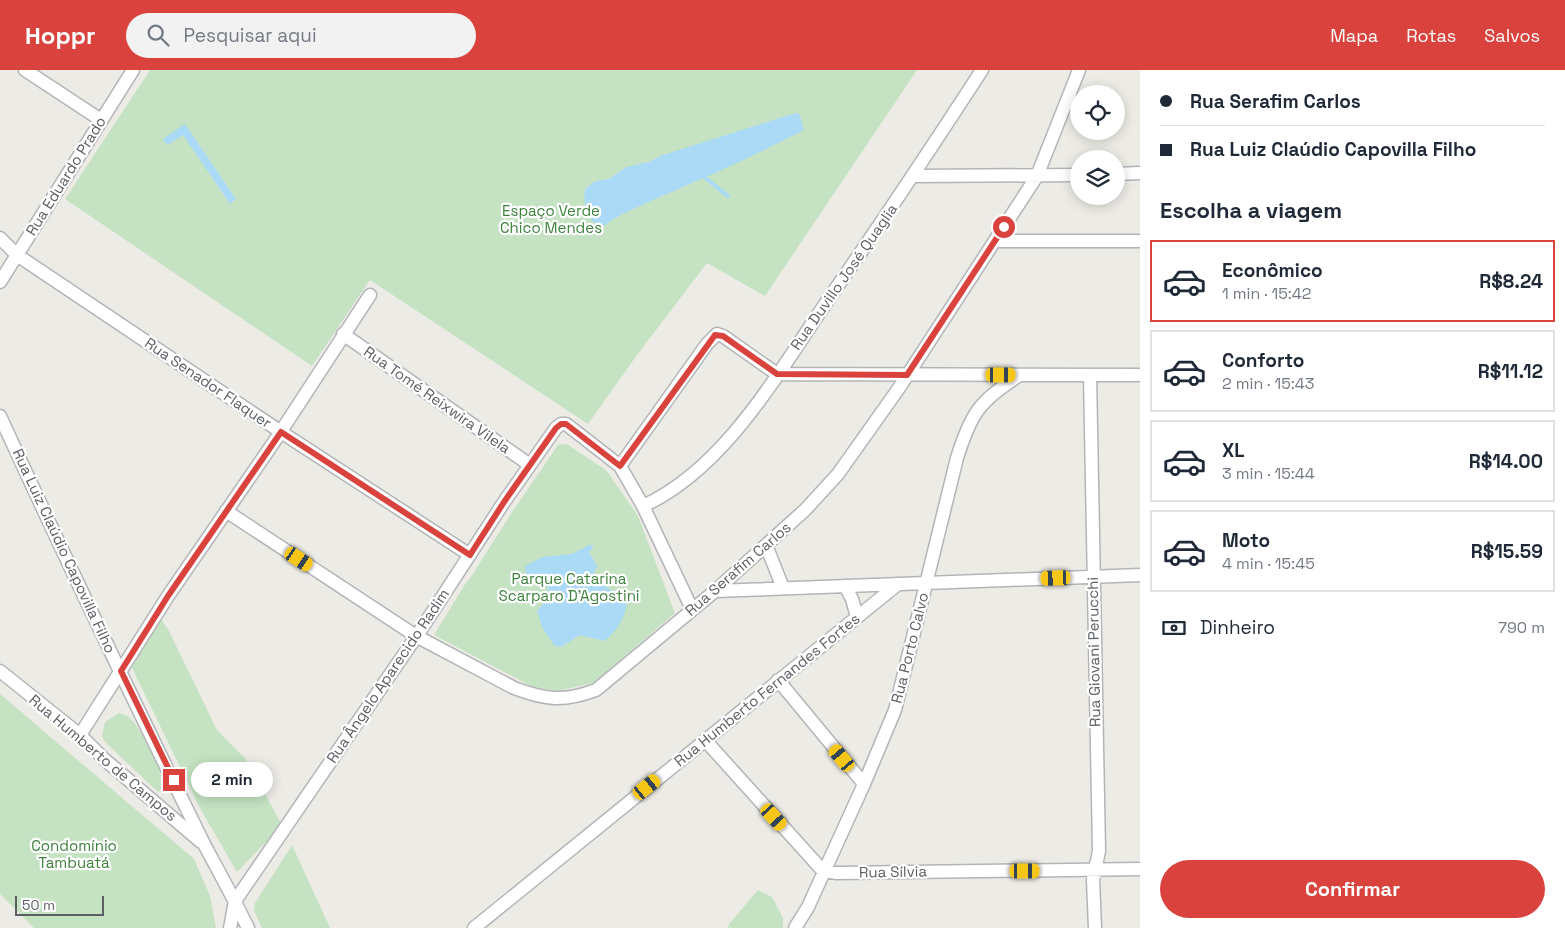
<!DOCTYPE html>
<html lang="pt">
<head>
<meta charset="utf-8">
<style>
  body { margin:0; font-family:"Space Grotesk",sans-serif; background:#f2f2f3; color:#1f2937; height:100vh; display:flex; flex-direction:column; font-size:19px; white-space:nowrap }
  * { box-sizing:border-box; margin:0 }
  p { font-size:16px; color:#747a83 }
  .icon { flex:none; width:28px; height:28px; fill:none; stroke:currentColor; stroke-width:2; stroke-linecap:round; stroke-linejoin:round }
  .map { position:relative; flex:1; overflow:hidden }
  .side { display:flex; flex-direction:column; background:#fff; width:425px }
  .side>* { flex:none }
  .hud { display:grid; align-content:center; height:110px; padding:0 20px; background:#fff }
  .fabs { position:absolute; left:1070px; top:15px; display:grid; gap:10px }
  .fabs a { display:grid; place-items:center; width:55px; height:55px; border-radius:50%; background:#fff; box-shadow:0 2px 12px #0003; font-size:25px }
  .scale { position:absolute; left:15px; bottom:12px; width:89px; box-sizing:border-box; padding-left:5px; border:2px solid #5c6064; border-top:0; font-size:14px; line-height:18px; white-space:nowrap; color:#5c6064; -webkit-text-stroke:4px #fff; paint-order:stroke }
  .end { position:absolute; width:22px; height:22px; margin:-11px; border:6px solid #da423e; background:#fff; box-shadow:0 0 0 2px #fff }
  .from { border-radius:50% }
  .bubble { position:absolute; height:35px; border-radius:18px; background:#fff; box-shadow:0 2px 12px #0003; font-size:16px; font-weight:700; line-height:35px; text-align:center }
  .car { position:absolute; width:15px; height:30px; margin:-15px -8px; border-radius:6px; box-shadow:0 0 4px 1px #0007; background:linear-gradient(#f5c518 24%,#345 0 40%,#f5c518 0 76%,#345 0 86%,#f5c518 0) }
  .hud b { display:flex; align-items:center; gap:18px; height:48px; font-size:19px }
  .hud b+b { border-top:1px solid #e0e1e3 }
  .hud i { width:12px; height:12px; background:#1f2937 }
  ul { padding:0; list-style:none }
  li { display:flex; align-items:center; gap:15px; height:82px; margin:0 10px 8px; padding:0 10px; border:2px solid #e0e1e3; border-radius:0px }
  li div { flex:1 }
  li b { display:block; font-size:19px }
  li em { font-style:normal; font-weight:700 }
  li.on { border-color:#da423e }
  li>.icon { width:45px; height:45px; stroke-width:1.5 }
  h2 { padding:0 20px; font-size:22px; line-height:60px }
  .pay { display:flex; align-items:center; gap:12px; height:55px; padding:0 20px; font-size:19px }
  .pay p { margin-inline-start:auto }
  .cta { display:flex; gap:10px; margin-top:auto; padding:10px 20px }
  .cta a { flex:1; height:58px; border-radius:30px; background:#da423e; color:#fff; font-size:20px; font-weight:700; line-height:58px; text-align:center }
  header { display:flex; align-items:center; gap:30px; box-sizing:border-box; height:70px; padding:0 25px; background:#da423e; color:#fff }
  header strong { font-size:24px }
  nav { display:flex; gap:28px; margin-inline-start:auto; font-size:18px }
  .search { width:350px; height:45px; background:#f2f2f3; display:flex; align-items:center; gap:12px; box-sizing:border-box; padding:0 18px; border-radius:28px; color:#747a83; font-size:19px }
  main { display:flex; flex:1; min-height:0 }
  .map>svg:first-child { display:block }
  .green { fill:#c5e3c3 }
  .water { fill:#abdaf7 }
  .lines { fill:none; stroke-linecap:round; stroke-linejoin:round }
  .stream { stroke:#abdaf7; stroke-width:4 }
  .minor-casing { stroke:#b2b5b8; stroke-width:15 }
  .minor { stroke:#fff; stroke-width:12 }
  .route { stroke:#da423e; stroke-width:6 }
  .labels { text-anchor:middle; stroke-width:4.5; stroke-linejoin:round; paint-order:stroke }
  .street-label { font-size:15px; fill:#5c6064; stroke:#fff }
  .park-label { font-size:15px; fill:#3e823d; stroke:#fff }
</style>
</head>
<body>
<header>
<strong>Hoppr</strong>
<div class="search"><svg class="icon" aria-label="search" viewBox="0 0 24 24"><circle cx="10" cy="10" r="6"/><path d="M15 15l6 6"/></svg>Pesquisar aqui</div>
<nav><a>Mapa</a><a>Rotas</a><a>Salvos</a></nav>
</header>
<main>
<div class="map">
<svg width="1140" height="858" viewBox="0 0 1140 858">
  <rect width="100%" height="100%" fill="#edebe5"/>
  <!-- green -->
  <path class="green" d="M 150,0 L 917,0 L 765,226 L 707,193 L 637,285 L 588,354 L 370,210 L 312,296 L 65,129 Z
    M 567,374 L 607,401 L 638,446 L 675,543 L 593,613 L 557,621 L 533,617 L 434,565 L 467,511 L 469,510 L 512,442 L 558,375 Z
    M 159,547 L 168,559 L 217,660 L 245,688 L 281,753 L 271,767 L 237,802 L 201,740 L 132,598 Z
    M 0,624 L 194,789 L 210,826 L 216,858 L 34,858 L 0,824 Z
    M 119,643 C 122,644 124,645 127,646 C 141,654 159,700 167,716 L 158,722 L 105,672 L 102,666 L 105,652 Z
    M 292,775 L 330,858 L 262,858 L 254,841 L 255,833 Z
    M 758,820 L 772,827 L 783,848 L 783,858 L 728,858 L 729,854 Z"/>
  <!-- water -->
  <path class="water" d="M 796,43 L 800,45 L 804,60 C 765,80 725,99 685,116 C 657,129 627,139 602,157 C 586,152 583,134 585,119 L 595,111 L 609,109 L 626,97 L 649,92 L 660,86 Z
    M 185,54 L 236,129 L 230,134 L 183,65 L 167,75 L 163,69 Z
    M 589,475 L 594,476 L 589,482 L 597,496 L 594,502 L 597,512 L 611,520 L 621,522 C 623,524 625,526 626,528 C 630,542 614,565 604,571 L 580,565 L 561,577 L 555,576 L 543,559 L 537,541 C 543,534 551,527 548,518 L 539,511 L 527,509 L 525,496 L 543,487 L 572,484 Z"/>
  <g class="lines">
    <!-- stream -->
    <path class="stream" d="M 704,107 L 728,126"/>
    <!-- minor casing -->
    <g class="minor-casing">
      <path id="minor" d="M 25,0 L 101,50
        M 1116,104 L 1140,103
        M 913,106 L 1079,105
        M 0,168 L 17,185 L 281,362 L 470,485
        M 995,171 L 1140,171
        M 0,212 L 133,0
        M 343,264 L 530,395
        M 1090,305 L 1099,781 L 1093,810 L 1095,858
        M 0,346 C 66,490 134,632 204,774 C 219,802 234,829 248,858
        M 620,396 L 707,274 L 717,264 L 723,266 L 777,304 L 1140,305
        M 643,436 C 726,398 779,301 830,227 C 882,152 932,77 982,0
        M 226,441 L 416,566 L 514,618 C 546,630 564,632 596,620 L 715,521 L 805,440 L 838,404 L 899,318 L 1037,106 L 1079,0
        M 766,475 L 783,518
        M 845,516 L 852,529 L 857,547
        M 715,521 L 1140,505
        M 0,601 L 80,665 L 104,689 L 201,772
        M 778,610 L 864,714
        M 80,665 L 168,526 L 274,372 L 370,225
        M 705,670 L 823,801 L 837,803 L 1140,799
        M 230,858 L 235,831 L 422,558 L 504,432 L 556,358 L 561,354 L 566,354 L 620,396 L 643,436 L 692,539
        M 474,858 L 898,514
        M 795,858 L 808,837 L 864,714 L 895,640 L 957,388 C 971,343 980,330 1020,305"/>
    </g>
    <!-- minor -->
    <use href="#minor" class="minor"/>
  </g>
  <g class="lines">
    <!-- route -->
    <path class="route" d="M 174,710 L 121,601 L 168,526 L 281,362 L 470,485 L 504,432 L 556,358 L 561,354 L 566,354 L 620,396 L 715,265 L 723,266 L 777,304 L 907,305 L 1004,157"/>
  </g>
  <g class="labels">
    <!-- street labels -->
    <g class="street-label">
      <text transform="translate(66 106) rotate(-58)" y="5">Rua Eduardo Prado</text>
      <text transform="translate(844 207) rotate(-55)" y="5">Rua Duvillo José Quaglia</text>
      <text transform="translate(208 313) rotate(34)" y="5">Rua Senador Flaquer</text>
      <text transform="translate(437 330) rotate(35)" y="5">Rua Tomé Reixwira Vilela</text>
      <text transform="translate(64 481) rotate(65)" y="5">Rua Luiz Claúdio Capovilla Filho</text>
      <text transform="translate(738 499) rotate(-41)" y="5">Rua Serafim Carlos</text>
      <text transform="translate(910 578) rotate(-76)" y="5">Rua Porto Calvo</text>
      <text transform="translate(1094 582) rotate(-91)" y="5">Rua Giovani Perucchi</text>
      <text transform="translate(388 606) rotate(-56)" y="5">Rua Ângelo Aparecido Radim</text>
      <text transform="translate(767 620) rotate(-39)" y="5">Rua Humberto Fernandes Fortes</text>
      <text transform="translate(103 688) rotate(40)" y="5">Rua Humberto de Campos</text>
      <text transform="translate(893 802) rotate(-1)" y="5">Rua Sílvia</text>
    </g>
    <!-- park labels -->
    <g class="park-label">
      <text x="551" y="146">Espaço Verde<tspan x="551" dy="17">Chico Mendes</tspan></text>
      <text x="569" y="514">Parque Catarina<tspan x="569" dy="17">Scarparo D'Agostini</tspan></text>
      <text x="74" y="781">Condomínio<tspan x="74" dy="17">Tambuatá</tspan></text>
    </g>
  </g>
</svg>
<div class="fabs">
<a><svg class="icon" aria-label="locate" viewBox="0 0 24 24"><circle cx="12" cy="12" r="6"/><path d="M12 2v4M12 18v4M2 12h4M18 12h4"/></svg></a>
<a><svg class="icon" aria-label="layers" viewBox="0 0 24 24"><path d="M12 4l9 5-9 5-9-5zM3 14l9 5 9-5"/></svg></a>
</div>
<div class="scale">50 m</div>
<i class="end from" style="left:1004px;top:157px"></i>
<i class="end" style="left:174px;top:710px"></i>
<div class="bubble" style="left:191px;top:692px;width:82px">2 min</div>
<i class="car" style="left:1001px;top:305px;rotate:90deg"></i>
<i class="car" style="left:299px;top:489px;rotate:124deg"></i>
<i class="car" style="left:1056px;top:508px;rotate:268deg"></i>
<i class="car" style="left:842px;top:688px;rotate:320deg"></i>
<i class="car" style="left:647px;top:717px;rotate:51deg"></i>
<i class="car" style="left:774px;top:747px;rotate:138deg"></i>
<i class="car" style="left:1025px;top:801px;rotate:90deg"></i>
</div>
<section class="side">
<div class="hud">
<b><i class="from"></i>Rua Serafim Carlos</b>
<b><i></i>Rua Luiz Claúdio Capovilla Filho</b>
</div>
<h2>Escolha a viagem</h2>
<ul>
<li class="on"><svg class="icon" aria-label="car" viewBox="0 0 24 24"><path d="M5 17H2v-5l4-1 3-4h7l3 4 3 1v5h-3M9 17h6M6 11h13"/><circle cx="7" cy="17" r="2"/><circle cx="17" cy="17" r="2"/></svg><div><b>Econômico</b><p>1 min · 15:42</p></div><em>R$8.24</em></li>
<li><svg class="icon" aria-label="car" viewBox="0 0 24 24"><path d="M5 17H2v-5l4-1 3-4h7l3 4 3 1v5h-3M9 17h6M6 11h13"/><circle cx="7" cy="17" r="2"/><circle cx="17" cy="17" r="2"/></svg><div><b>Conforto</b><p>2 min · 15:43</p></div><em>R$11.12</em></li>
<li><svg class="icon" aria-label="car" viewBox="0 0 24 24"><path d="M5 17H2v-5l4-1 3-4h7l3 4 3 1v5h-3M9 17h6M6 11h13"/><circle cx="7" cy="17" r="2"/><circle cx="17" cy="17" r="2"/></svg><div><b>XL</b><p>3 min · 15:44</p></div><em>R$14.00</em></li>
<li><svg class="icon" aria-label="car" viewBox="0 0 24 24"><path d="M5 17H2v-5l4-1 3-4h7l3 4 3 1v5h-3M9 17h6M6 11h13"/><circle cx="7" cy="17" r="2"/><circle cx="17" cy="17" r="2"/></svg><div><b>Moto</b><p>4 min · 15:45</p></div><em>R$15.59</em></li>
</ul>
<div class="pay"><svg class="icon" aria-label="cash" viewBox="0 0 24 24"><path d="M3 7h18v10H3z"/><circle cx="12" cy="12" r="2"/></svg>Dinheiro<p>790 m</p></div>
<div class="cta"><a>Confirmar</a></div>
</section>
</main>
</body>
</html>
